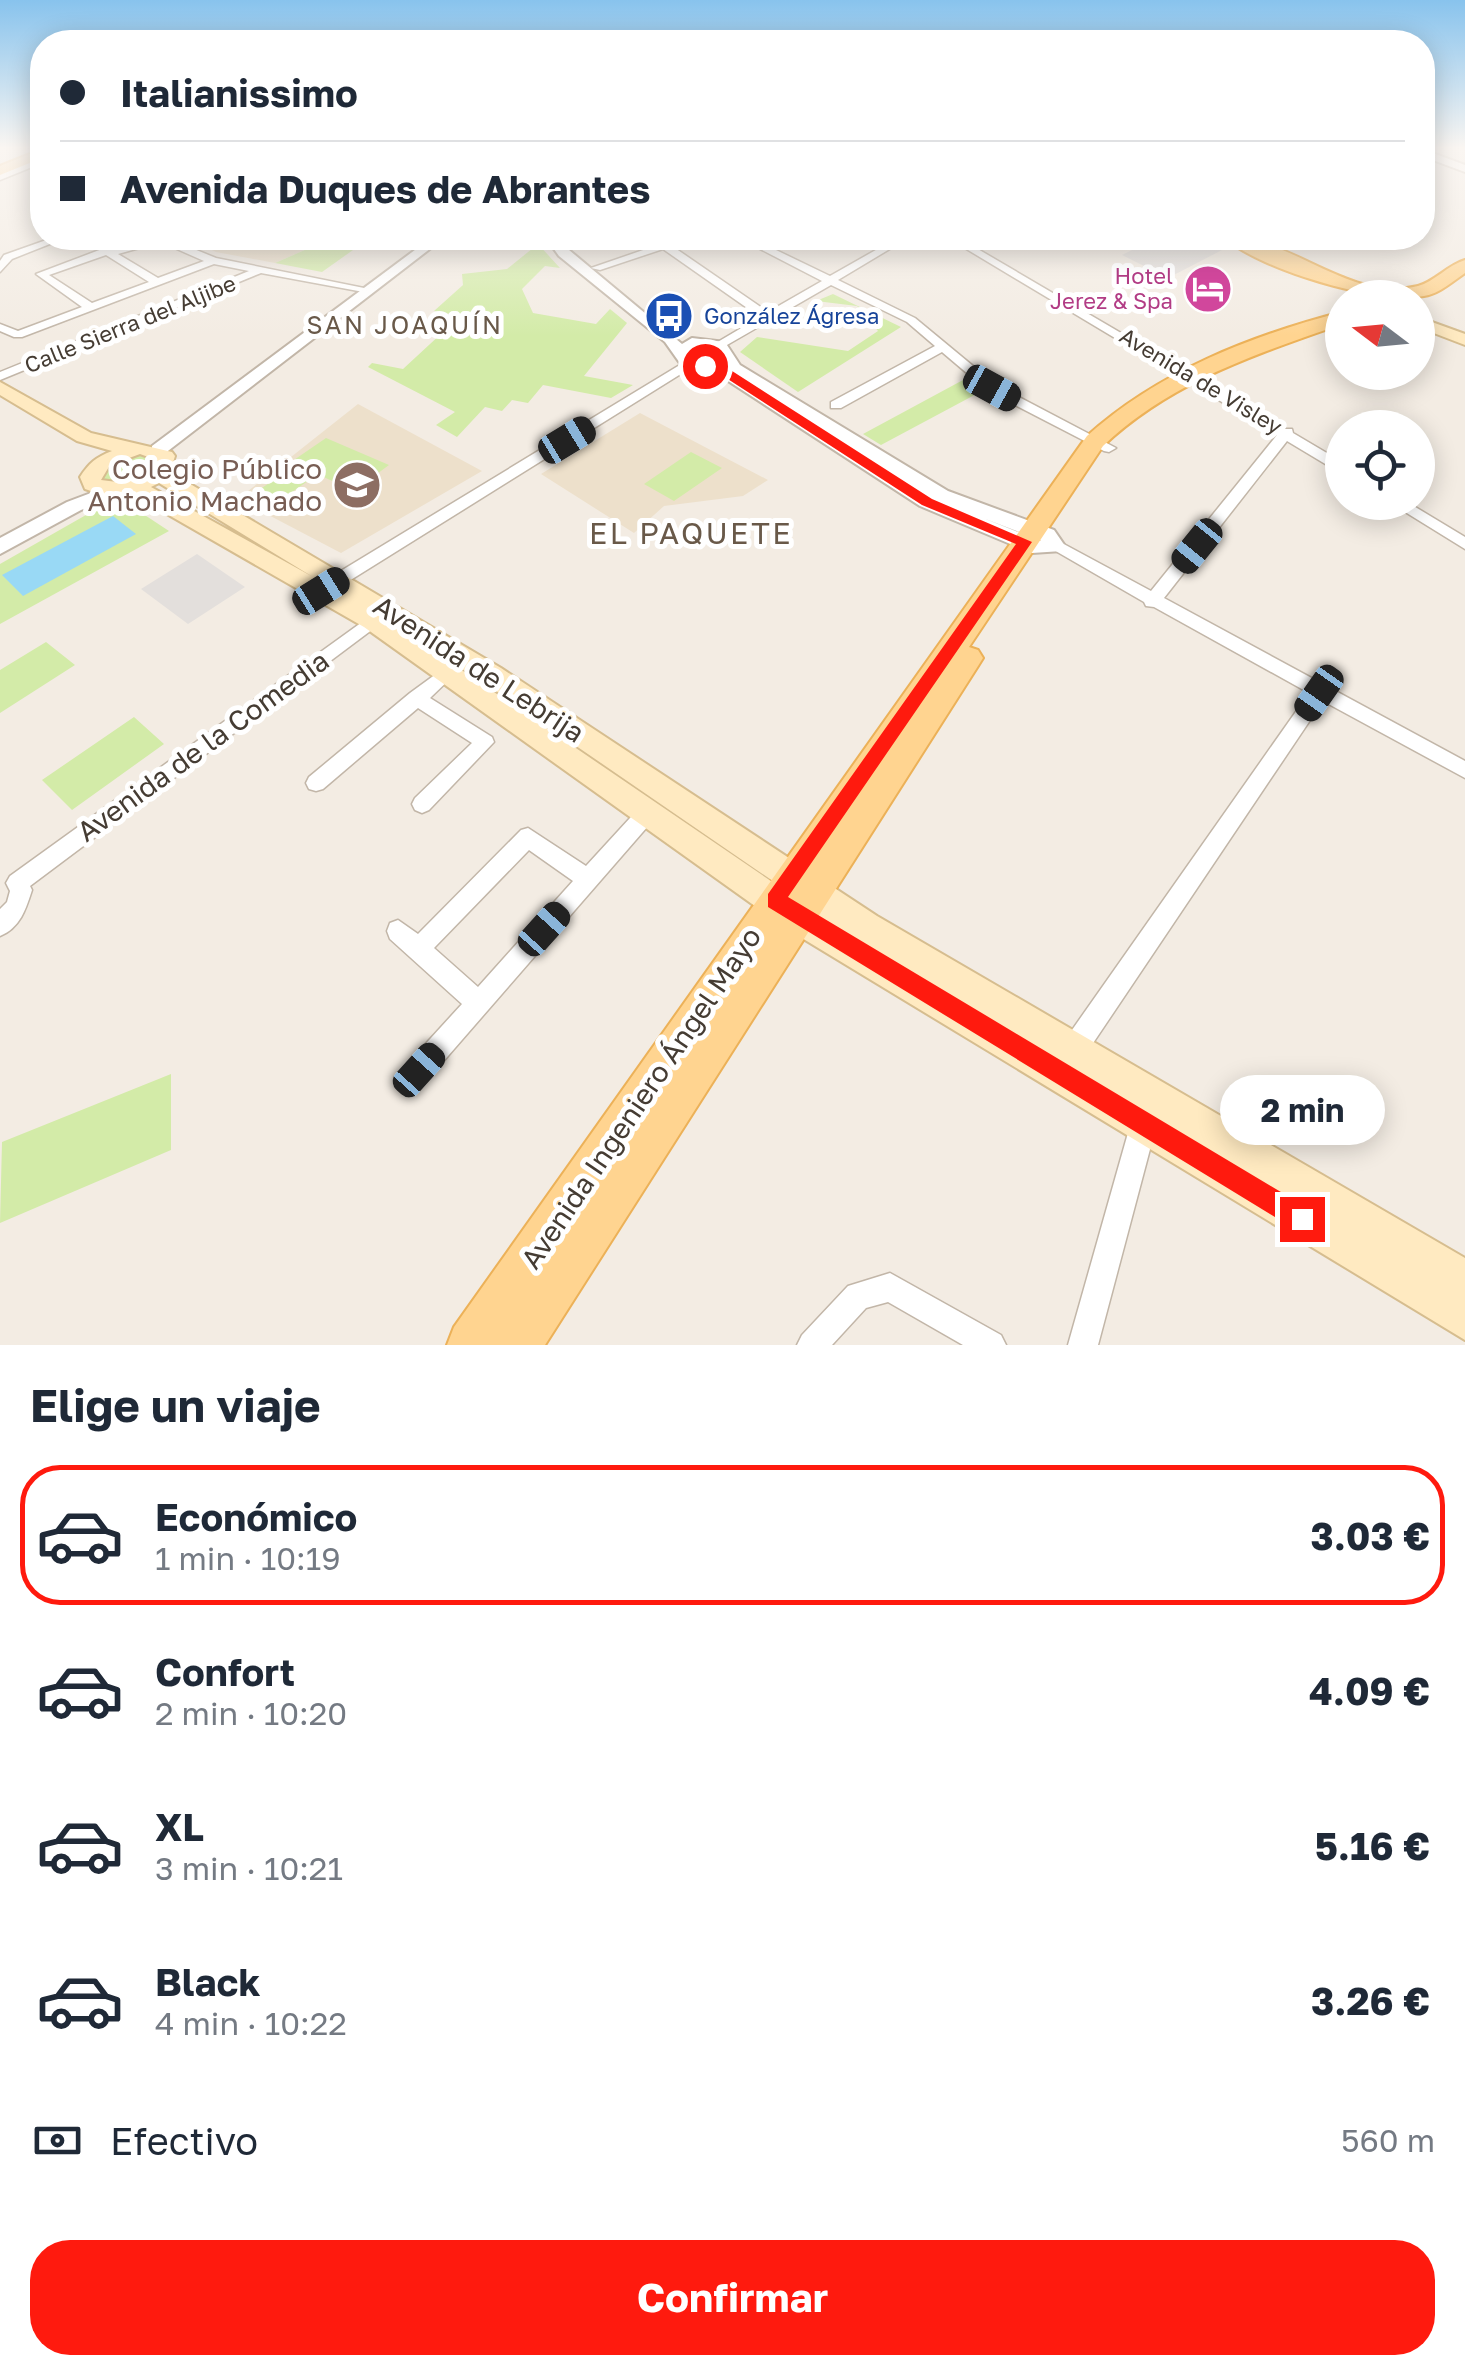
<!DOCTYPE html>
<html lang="es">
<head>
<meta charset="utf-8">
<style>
  body { margin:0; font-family:"Golos Text",sans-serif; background:#f2f2f3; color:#1f2937; height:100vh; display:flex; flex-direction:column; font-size:38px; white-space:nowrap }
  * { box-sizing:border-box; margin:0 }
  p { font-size:32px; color:#747a83 }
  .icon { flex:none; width:55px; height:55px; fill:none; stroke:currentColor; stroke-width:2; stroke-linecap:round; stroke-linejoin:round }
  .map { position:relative; height:1345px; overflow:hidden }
  .panel { display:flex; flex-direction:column; background:#fff; flex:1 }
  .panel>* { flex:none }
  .hud { position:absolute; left:30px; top:30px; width:1405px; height:220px; border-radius:40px; box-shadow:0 5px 25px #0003; display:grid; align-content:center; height:220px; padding:0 30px; background:#fff }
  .needle { width:65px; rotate:286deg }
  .controls { position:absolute; left:1325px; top:280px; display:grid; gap:20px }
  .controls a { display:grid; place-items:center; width:110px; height:110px; border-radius:50%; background:#fff; box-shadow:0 5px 25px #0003; font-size:50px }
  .end { position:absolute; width:45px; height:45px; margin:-22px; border:12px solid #ff1a0e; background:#fff; box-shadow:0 0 0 5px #fff }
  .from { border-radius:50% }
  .bubble { position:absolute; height:70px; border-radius:35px; background:#fff; box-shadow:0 5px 25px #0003; font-size:32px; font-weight:700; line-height:70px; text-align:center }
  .car { position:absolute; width:30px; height:60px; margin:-30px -15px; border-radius:12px; box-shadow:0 0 8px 2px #0007; background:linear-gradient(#222 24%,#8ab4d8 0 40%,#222 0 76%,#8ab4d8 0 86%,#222 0) }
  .hud b { display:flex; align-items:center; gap:35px; height:95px; font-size:38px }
  .hud b+b { border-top:2px solid #e0e1e3 }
  .hud i { width:25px; height:25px; background:#1f2937 }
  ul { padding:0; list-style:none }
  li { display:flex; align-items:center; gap:30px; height:140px; margin:0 20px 15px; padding:0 10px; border:5px solid transparent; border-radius:40px }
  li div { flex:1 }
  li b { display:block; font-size:38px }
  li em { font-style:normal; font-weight:700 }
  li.on { border-color:#ff1a0e }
  li>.icon { width:90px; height:90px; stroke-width:1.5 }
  h2 { padding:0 30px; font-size:45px; line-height:120px }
  .pay { display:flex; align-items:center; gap:25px; height:110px; padding:0 30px; font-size:38px }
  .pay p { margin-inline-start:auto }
  .cta { display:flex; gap:20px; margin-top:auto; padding:20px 30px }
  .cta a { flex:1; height:115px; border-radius:40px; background:#ff1a0e; color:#fff; font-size:40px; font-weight:700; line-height:115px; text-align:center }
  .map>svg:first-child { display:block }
  .education { fill:#ede0cb }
  .green { fill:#d3eba8 }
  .parking { fill:#e3dfdc }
  .water { fill:#99d9f5 }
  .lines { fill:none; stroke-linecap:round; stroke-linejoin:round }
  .minor-casing { stroke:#c2b6a8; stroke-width:3 }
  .tertiary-casing { stroke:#c2b6a8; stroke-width:4 }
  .secondary-casing { stroke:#d6bd8f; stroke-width:4 }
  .primary-casing { stroke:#ecb158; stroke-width:4 }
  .minor { fill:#fff; fill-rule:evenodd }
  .tertiary { fill:#fff; fill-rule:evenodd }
  .secondary { fill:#ffeac1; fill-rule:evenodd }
  .primary { fill:#ffd490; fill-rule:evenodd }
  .route { fill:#ff1a0e }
  .labels { text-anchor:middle; stroke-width:10; stroke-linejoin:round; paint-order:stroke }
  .far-hotel-label { font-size:22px; fill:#b23c85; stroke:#fff; text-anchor:end }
  .far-transit-label { font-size:22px; fill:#164399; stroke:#fff; text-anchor:start }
  .far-street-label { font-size:22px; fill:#453c33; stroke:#fff }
  .far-neighbourhood-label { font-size:25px; letter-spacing:2.5px; fill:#695949; stroke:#fff }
  .education-label { font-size:28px; fill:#785e54; stroke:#fff; text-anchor:end }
  .street-label { font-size:28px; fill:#453c33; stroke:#fff }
  .neighbourhood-label { font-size:30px; letter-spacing:2.5px; fill:#695949; stroke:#fff }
</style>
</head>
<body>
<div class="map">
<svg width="1465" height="1345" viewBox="0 0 1465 1345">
  <rect width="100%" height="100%" fill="#f3ece3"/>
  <!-- education -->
  <path class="education" d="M 186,238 L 332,238 L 275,263 L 216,252 Z
    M 358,404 L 482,471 L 341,553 L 238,499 Z
    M 640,413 L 768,480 L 743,496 L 664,506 L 634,533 L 541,474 Z"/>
  <!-- green -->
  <path class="green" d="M 332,238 L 370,238 L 322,272 L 275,263 Z
    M 538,244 L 560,268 L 545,266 L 522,289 L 533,313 L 596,324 L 610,309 L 627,323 L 584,376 L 633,385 L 611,398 L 543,385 L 528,403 L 512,400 L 502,411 L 485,407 L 457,437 L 436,425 L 455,412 L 368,367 L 372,363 L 403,369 L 443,332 L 434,329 L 450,314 L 434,311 L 463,285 L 462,274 L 507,269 Z
    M 833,294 L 901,327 L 798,392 L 740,352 L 757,337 L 848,351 L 878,331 L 857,306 L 816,301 Z
    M 963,380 L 982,391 L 881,445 L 863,434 Z
    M 326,438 L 389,465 L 354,491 L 291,462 Z
    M 151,452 L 160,465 L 129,486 L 98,481 L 99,471 L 121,455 Z
    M 691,452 L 722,468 L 674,501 L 644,484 Z
    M 294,467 L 315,476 L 269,508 L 248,497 Z
    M 125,502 L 169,531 L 0,624 L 0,564 L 100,507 Z
    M 46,642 L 75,665 L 0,713 L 0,670 Z
    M 134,717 L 164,744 L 72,810 L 42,780 Z
    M 171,1074 L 171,1150 L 0,1223 L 2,1142 Z"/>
  <!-- parking -->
  <path class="parking" d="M 1156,238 L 1198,238 L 1224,249 L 1168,278 L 1122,255 Z
    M 197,554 L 245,587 L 188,624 L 141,589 Z"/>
  <!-- water -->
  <path class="water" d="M 113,516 L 136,534 L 23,596 L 2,575 Z"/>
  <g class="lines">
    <!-- minor casing -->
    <g class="minor-casing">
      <path id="minor" d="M 42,157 L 42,163 L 0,180 L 0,174 Z
        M 52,238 L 65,238 L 12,259 L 0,272 L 0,261 L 4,255 Z
        M 93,238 L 103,238 L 113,249 L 155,238 L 167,238 L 216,258 L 374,290 L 369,293 L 261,273 L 0,380 L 0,372 L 249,271 L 214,264 L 22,337 L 14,337 L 0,331 L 0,324 L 18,331 L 82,307 L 36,274 L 102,249 ZM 161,242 L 204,261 L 158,278 L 118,254 ZM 106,255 L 149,282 L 92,303 L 49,275 Z
        M 678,238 L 691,238 L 672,246 L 768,312 L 822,281 L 739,238 L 751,238 L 830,276 L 897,238 L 908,238 L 838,280 L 915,318 L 996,385 L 1116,448 L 1109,452 L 1104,451 L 988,391 L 942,352 L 841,408 L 831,408 L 831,402 L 935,346 L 907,322 L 831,285 L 720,349 L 714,345 L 716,343 L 760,317 L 663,249 L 600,270 L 591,268 Z
        M 948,238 L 959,238 L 1285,429 L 1292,429 L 1293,433 L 1342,462 L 1342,472 L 1337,471 L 1287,441 L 1164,598 L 1465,761 L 1465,778 L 1323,701 L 1083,1058 L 1074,1061 L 1065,1058 L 1062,1049 L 1065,1040 L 1309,693 L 1154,607 L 1146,606 L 1144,602 L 1047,546 L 1050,542 L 1060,542 L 1151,591 L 1277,435 Z
        M 688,360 L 694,364 L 692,367 L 333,591 L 321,591 L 319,587 L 321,583 Z
        M 1389,502 L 1407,502 L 1465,537 L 1465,549 Z
        M 383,607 L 391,613 L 389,617 L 30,886 L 32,890 C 26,909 20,928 0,936 L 0,909 L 7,902 L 10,891 L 6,883 L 10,876 Z
        M 447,666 L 453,668 L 456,673 L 430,698 L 492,737 L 494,742 L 429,810 L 422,813 L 415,810 L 412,804 L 415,798 L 472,743 L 418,708 L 323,789 L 316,791 L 309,789 L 306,783 L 309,777 L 410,693 Z
        M 648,803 L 655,806 L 658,812 L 655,818 L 428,1079 L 419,1082 L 410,1079 L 407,1070 L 410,1061 L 462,1004 L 390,939 L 387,931 L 390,923 L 398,920 L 418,934 L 521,830 L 528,828 L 586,866 L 641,806 ZM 529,850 L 573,881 L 478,987 L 434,948 Z
        M 1145,1106 L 1154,1110 L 1158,1119 L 1098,1345 L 1068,1345 L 1132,1119 L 1136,1110 Z
        M 890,1273 L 1001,1335 L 1006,1345 L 963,1345 L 888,1302 L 866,1308 L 832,1345 L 797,1345 L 802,1335 L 848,1286 Z"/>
    </g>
    <!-- tertiary casing -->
    <g class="tertiary-casing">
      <path id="tertiary" d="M 1422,149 L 1465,165 L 1465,172 L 1422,156 Z
        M 431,238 L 444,238 L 164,454 L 152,454 L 152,446 Z
        M 546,238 L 558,238 L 569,250 L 682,344 L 692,338 L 725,342 L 740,365 L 948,491 L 1054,530 L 1065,546 L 1062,551 L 1032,553 L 920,506 L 719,375 L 699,370 L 697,367 L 705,362 L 726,367 L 715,349 L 696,348 L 689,354 L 695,363 L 692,366 L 682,366 L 665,342 L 559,256 ZM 983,518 L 1040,540 L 1041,541 Z
        M 112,485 L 121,491 L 119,495 L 81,510 L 0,554 L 0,538 L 67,502 Z"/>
    </g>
    <!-- secondary casing -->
    <g class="secondary-casing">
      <path id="secondary" d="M 1418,317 L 1465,334 L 1465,345 L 1418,327 Z
        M 0,382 L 91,433 L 172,452 L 175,456 L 170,472 L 501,668 L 877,916 L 1465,1258 L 1465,1340 L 787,929 L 364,627 L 132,494 L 109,497 L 85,489 L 80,477 C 89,463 96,457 112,451 L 77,441 L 0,395 ZM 140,454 L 154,459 L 150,471 L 125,483 L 101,480 L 110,465 ZM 159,483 L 313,577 L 151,487 ZM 438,654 L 483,682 L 821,914 L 809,907 Z"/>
    </g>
    <!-- primary casing -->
    <g class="primary-casing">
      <path id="primary" d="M 42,149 L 42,158 L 0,175 L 0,166 Z
        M 1225,238 C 1290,234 1347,303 1418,286 C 1434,282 1448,265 1465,260 L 1465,273 C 1453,281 1439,294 1424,296 C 1378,305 1259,269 1225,238 Z
        M 1342,312 L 1342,324 C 1255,355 1172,381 1103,446 L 969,647 L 978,650 L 983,658 L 978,666 L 545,1345 L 447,1345 L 454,1327 L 1087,436 C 1158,372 1250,336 1342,312 Z"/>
    </g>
    <!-- minor -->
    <use href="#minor" class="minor"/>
    <!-- tertiary -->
    <use href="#tertiary" class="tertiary"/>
    <!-- secondary -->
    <use href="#secondary" class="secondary"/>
    <!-- primary -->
    <use href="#primary" class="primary"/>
  </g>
  <!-- sky -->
  <linearGradient id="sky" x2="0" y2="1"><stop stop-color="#88c3ed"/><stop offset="0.44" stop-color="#faf6f2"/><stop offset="1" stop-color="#faf6f2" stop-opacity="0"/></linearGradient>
  <rect width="1465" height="336" fill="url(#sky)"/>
  <!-- route -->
  <path class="route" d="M 705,363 L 729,369 L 932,499 L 1032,542 L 788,897 L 1311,1210 L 1314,1219 L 1311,1228 L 1302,1232 L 1293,1228 L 768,907 L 768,894 L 1016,544 L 922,505 L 720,374 L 701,369 Z"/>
  <!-- icons -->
  <defs>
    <g id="hotel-disc" transform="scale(2.5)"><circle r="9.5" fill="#d1479c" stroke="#fff"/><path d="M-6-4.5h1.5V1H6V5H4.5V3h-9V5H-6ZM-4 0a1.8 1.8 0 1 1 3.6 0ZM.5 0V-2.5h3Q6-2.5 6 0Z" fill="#fff"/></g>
    <g id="bus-disc" transform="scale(2.5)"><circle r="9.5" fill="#1a4fb4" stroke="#fff"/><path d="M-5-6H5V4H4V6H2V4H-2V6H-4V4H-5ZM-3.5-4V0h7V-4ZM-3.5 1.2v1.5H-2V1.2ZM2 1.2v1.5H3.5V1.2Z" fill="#fff"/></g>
    <g id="university-disc" transform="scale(2.5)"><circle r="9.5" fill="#8d6e63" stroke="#fff"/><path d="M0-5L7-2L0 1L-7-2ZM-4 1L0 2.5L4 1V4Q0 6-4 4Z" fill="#fff"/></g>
  </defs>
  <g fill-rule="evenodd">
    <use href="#hotel-disc" x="1208" y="289"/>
    <use href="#bus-disc" x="669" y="316"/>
    <use href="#university-disc" x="357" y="485"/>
  </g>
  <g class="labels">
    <!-- far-hotel labels -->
    <g class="far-hotel-label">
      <text x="1173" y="284">Hotel<tspan x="1173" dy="25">Jerez &amp; Spa</tspan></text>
    </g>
    <!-- far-transit labels -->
    <g class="far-transit-label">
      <text x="704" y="324">González Ágresa</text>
    </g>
    <!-- far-street labels -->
    <g class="far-street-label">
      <text transform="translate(130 324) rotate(-22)" y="8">Calle Sierra del Aljibe</text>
      <text transform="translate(1201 381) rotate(31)" y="8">Avenida de Visley</text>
    </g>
    <!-- far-neighbourhood labels -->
    <g class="far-neighbourhood-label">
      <text x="405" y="334">SAN JOAQUÍN</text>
    </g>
    <!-- education labels -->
    <g class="education-label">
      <text x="322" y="479">Colegio Público<tspan x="322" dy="32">Antonio Machado</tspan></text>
    </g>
    <!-- street labels -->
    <g class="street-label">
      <text transform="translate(479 669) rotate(33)" y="10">Avenida de Lebrija</text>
      <text transform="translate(203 746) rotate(-36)" y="10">Avenida de la Comedia</text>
      <text transform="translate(641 1098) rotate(-56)" y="10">Avenida Ingeniero Ángel Mayo</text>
    </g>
    <!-- neighbourhood labels -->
    <g class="neighbourhood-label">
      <text x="691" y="544">EL PAQUETE</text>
    </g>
  </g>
</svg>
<div class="controls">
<a><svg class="needle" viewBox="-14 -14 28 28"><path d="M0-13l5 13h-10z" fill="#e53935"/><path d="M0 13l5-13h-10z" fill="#747a83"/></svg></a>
<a><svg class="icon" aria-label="locate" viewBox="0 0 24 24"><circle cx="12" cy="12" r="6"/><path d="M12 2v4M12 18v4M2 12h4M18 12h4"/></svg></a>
</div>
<i class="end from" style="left:705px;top:366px"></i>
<i class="end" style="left:1302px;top:1219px"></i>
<div class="bubble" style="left:1220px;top:1075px;width:165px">2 min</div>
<i class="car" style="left:992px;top:388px;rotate:119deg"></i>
<i class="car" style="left:567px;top:440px;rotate:59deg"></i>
<i class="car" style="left:1197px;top:546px;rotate:219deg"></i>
<i class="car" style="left:321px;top:591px;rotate:58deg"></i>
<i class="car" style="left:1319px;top:693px;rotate:215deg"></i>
<i class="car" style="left:544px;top:929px;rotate:42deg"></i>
<i class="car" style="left:419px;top:1070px;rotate:42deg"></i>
<div class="hud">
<b><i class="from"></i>Italianissimo</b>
<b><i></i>Avenida Duques de Abrantes</b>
</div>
</div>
<section class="panel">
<h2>Elige un viaje</h2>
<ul>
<li class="on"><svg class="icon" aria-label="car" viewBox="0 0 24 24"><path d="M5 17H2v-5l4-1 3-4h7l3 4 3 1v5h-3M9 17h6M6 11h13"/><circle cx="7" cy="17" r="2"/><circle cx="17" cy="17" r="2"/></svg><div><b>Económico</b><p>1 min · 10:19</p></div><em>3.03 €</em></li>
<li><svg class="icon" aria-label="car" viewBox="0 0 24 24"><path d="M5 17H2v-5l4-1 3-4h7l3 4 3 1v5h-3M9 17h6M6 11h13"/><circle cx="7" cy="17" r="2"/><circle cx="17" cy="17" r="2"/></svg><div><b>Confort</b><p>2 min · 10:20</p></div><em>4.09 €</em></li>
<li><svg class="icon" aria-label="car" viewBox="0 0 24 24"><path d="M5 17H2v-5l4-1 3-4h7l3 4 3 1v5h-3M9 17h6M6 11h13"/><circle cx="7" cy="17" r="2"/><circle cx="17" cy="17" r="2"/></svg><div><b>XL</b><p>3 min · 10:21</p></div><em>5.16 €</em></li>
<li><svg class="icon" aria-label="car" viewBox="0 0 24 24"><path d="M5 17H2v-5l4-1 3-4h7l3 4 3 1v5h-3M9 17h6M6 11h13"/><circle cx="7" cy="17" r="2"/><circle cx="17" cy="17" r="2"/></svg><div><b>Black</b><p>4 min · 10:22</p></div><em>3.26 €</em></li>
</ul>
<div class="pay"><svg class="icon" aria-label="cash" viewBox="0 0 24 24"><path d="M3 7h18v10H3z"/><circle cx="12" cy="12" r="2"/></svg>Efectivo<p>560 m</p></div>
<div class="cta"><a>Confirmar</a></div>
</section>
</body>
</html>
